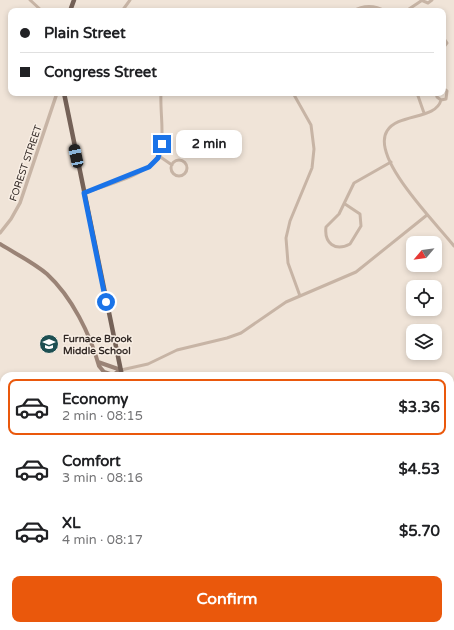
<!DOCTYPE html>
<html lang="en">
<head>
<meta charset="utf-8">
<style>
  body { margin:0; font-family:"Varela Round",sans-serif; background:#f2f2f2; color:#202124; height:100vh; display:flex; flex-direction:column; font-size:15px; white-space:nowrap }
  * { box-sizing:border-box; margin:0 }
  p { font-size:13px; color:#757577 }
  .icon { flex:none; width:22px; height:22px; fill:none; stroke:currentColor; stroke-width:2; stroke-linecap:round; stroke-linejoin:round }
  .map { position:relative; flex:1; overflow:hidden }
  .panel { position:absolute; left:0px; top:372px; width:454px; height:258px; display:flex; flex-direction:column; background:#fff; border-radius:12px 12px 0 0; box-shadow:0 2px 6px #0003 }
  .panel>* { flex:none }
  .top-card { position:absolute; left:8px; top:8px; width:438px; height:88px; border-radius:8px; box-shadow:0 2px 6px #0003; display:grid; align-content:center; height:88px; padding:0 12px; background:#fff }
  .needle { width:26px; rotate:241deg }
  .buttons { position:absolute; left:406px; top:236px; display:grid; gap:8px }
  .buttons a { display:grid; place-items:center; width:36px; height:36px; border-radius:8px; background:#fff; box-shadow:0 2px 6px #0003; font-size:20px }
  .end { position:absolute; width:18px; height:18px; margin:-9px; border:5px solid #1a73e8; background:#fff; box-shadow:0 0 0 2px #fff }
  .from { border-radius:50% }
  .bubble { position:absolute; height:28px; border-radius:8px; background:#fff; box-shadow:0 2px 6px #0003; font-size:13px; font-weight:700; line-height:28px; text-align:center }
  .car { position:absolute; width:12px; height:24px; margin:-12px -6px; border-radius:5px; box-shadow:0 0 3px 1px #0007; background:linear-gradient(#222 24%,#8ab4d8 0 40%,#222 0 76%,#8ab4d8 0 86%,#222 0) }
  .top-card b { display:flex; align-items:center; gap:14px; height:38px; font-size:15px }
  .top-card b+b { border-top:1px solid #e0e0e0 }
  .top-card i { width:10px; height:10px; background:#202124 }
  ul { padding:7px 0 0; list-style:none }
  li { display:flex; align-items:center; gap:12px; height:56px; margin:0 8px 6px; padding:0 4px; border:2px solid transparent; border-radius:8px }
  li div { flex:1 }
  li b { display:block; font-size:15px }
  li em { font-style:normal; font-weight:700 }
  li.on { border-color:#ea580c }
  li>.icon { width:36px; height:36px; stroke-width:1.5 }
  .action { display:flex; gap:8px; margin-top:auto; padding:8px 12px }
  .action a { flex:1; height:46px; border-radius:8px; background:#ea580c; color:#fff; font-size:16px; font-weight:700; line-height:46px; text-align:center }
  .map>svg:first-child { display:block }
  .green { fill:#b2be99 }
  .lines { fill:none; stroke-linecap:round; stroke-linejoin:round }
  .minor { stroke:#c7b4a5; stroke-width:3 }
  .tertiary { stroke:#c7b4a5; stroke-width:3.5 }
  .secondary { stroke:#9a8376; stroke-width:4 }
  .primary { stroke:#746157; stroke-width:4.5 }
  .route { stroke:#1a73e8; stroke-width:5 }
  .labels { text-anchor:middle; stroke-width:3; stroke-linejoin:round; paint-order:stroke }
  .street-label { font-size:10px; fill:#332a26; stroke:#f8eee4 }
  .poi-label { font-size:10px; font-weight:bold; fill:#332a26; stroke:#f8eee4; text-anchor:start }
</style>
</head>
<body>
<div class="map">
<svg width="454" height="630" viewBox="0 0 454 630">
  <rect width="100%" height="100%" fill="#f0e4d8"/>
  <!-- green -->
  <path class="green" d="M 4,443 L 4,490 L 0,483 L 0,445 Z"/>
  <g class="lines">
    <!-- minor -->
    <path class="minor" d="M 30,0 L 42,11
      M 421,0 L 428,3 L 432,0
      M 122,11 L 130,0
      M 353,11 C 363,5 375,5 385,11
      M 406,11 L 421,1
      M 443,37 L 447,43 L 443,48
      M 293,93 L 311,125 L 314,149 L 312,168 L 290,221 L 286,238 L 288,263 L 300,296
      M 417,93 L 424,113
      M 436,93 L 437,97 L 441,100
      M 441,100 C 436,120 398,113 387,131 C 370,158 438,225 454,246
      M 441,100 L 446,99 L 447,91 L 443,88
      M 159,156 L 172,165
      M171 168a8 8 0 1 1 16 0a8 8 0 1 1-16 0Z
      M 84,193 C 106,185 157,174 161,148 C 164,131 160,111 161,93
      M 345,204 L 360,214 L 361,226 L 350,244 C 335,252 324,243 326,227 L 339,214 L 354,183 L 391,162
      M 121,370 L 148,364 L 177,350 L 227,338 L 241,333 L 286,302 L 356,272 L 427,215
      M 450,518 L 454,517"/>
    <!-- tertiary -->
    <path class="tertiary" d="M 0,233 L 11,219 L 20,203 L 57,93
      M 450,606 L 454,605
      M 299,630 L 302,626"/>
    <!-- secondary -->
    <path class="secondary" d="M 0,244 C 16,254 33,262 47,274 C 72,297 90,334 99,366 L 104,372 L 113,375 L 121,370 L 98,362"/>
    <!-- primary -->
    <path class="primary" d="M 70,11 L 74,0
      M 64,93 L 122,376
      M 220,626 L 221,630"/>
  </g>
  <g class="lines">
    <!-- route -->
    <path class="route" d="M 106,302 L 84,193 L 149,167 L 158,158 L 162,144"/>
  </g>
  <!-- icons -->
  <defs>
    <g id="school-disc" transform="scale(1)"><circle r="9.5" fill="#1d4f52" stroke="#f8eee4"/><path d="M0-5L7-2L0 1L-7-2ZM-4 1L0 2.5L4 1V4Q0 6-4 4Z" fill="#fff"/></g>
  </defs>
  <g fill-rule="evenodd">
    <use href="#school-disc" x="49" y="344"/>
  </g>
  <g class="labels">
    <!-- street labels -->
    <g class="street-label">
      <text transform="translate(25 163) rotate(-71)" y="4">FOREST STREET</text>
    </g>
    <!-- poi labels -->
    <g class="poi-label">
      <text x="63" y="342">Furnace Brook<tspan x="63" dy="12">Middle School</tspan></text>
    </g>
  </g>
</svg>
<div class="buttons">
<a><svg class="needle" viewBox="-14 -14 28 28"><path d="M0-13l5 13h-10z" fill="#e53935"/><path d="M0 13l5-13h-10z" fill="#757577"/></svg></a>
<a><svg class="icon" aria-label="locate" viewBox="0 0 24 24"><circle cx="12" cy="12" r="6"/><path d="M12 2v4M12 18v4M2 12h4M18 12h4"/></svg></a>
<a><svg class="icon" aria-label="layers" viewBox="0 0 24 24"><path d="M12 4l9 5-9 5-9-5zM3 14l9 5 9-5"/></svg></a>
</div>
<i class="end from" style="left:106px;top:302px"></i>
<i class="end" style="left:162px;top:144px"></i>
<div class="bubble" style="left:176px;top:130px;width:66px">2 min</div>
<i class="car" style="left:76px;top:156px;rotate:348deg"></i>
<div class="top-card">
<b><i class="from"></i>Plain Street</b>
<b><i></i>Congress Street</b>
</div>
<section class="panel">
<ul>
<li class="on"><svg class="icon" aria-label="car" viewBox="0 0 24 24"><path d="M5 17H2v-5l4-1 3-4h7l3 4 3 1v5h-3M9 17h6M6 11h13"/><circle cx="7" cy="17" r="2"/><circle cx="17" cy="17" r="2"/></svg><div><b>Economy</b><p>2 min · 08:15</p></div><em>$3.36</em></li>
<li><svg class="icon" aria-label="car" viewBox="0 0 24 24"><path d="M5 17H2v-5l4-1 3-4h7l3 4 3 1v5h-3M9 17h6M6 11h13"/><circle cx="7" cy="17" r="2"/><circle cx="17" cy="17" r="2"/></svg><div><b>Comfort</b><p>3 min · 08:16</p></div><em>$4.53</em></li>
<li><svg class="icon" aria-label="car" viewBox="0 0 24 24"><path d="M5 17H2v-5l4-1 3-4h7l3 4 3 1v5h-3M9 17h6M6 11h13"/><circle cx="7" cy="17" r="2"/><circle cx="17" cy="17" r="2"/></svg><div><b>XL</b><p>4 min · 08:17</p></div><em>$5.70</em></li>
</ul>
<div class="action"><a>Confirm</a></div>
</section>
</div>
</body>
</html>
